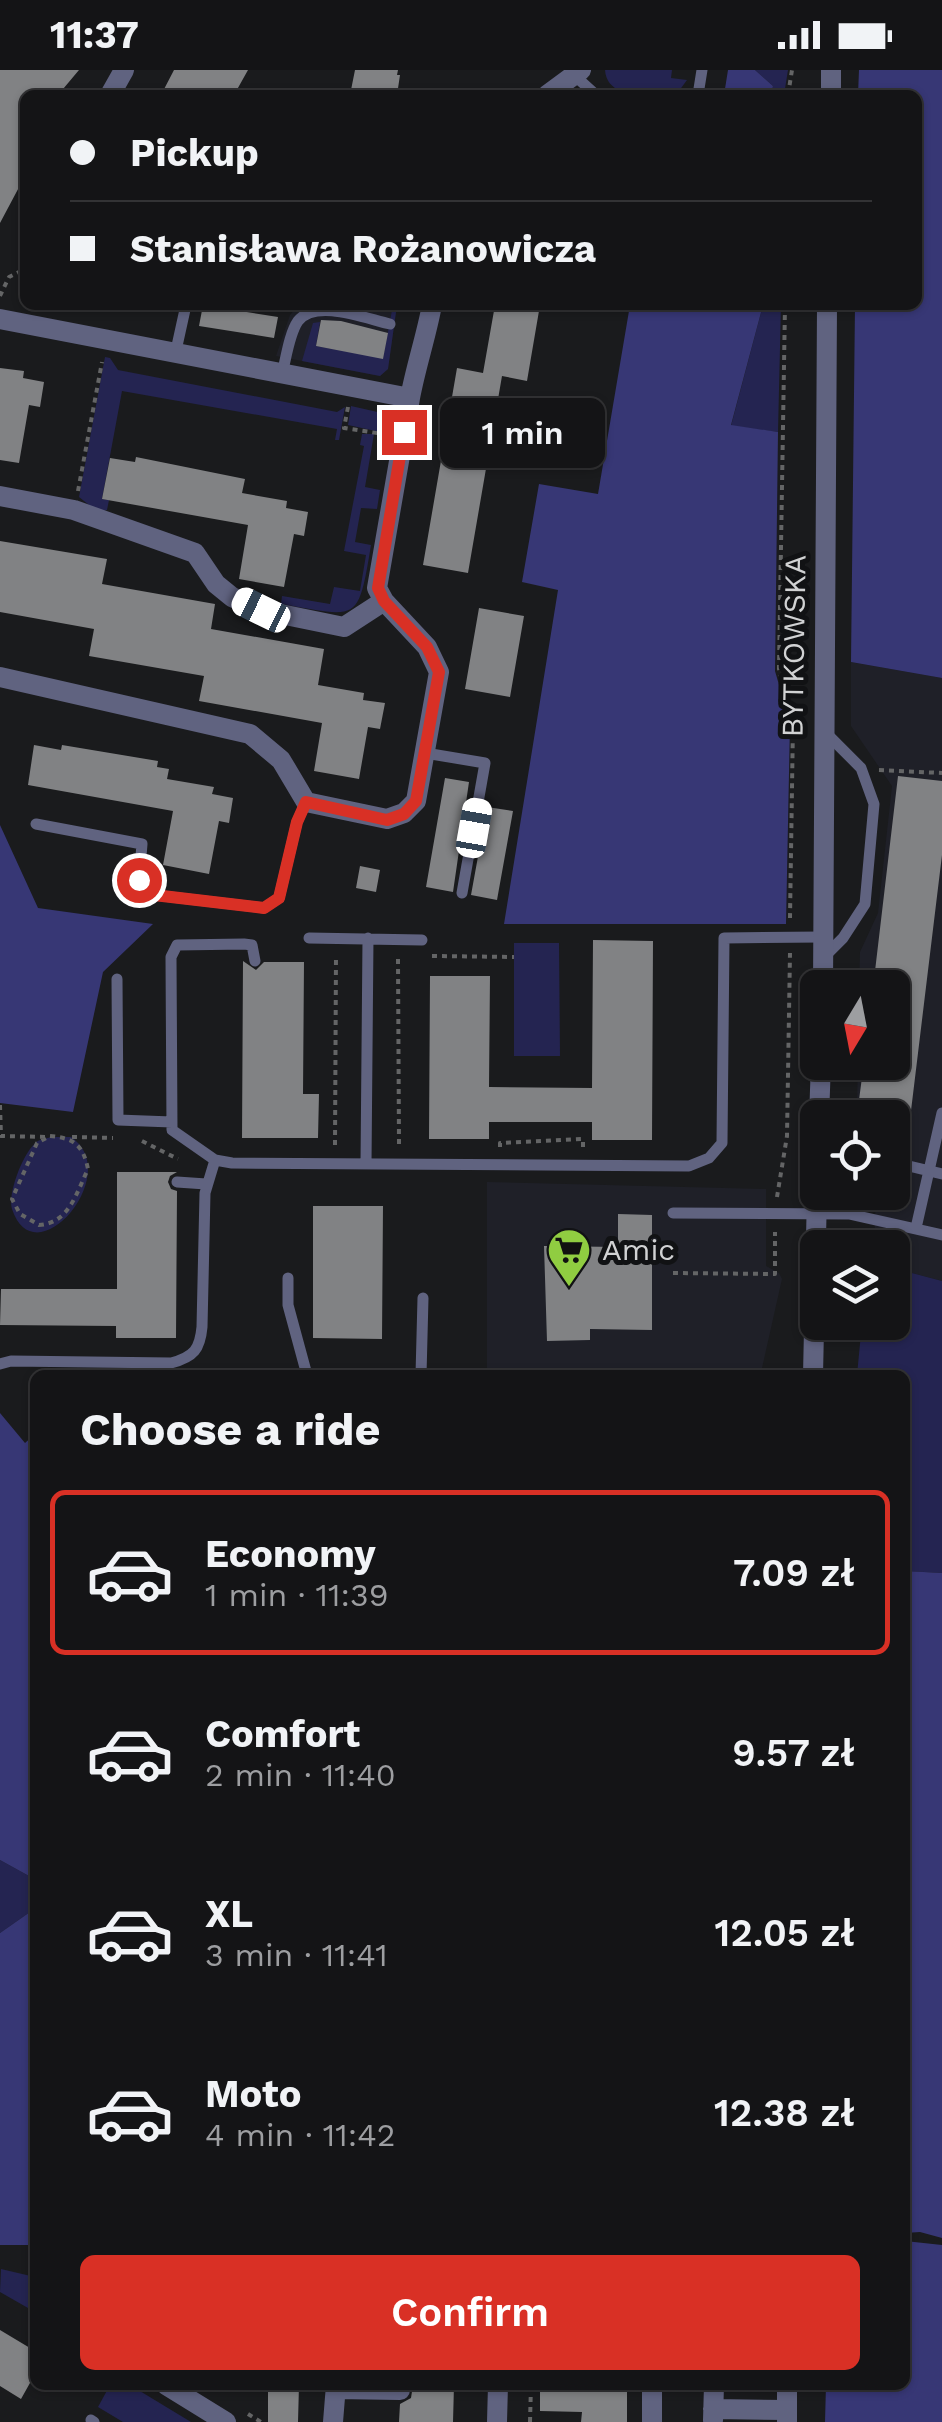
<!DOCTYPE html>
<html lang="en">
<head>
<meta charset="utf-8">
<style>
  body { margin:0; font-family:"Work Sans",sans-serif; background:#212123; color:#f1f3f6; height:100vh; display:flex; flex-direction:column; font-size:38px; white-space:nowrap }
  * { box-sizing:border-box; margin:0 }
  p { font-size:32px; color:#9d9ea1 }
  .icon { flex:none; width:55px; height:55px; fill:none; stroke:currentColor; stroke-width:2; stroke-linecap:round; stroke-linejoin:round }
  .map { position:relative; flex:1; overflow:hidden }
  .side { position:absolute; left:30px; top:1300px; width:880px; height:1020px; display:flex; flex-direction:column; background:#141416; border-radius:15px; box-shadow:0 2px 8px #0004,0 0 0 2px #333335 }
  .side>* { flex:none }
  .top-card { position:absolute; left:20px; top:20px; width:902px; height:220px; border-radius:15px; box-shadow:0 2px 8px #0004,0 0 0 2px #333335; display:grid; align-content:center; height:220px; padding:0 50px; background:#141416 }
  .needle { width:65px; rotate:190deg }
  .tools { position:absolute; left:800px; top:900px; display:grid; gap:20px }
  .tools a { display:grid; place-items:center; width:110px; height:110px; border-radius:15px; background:#141416; box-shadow:0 2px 8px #0004,0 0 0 2px #333335; font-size:50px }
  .end { position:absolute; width:45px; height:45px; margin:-22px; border:12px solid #d93025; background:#fff; box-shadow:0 0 0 5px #fff }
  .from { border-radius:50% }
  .bubble { position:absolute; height:70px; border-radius:15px; background:#141416; box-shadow:0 2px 8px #0004,0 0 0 2px #333335; font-size:32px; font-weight:600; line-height:70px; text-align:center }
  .car { position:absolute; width:30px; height:60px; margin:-30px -15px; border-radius:12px; box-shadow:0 0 8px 2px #0007; background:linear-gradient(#fff 24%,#345 0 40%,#fff 0 76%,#345 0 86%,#fff 0) }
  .top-card b { display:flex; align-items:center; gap:35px; height:95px; font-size:38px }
  .top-card b+b { border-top:2px solid #333335 }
  .top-card i { width:25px; height:25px; background:#f1f3f6 }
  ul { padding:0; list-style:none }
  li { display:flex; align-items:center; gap:30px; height:165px; margin:0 20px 15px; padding:0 30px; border:5px solid transparent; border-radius:15px }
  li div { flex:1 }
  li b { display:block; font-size:38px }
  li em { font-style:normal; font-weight:600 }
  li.on { border-color:#d93025 }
  li>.icon { width:90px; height:90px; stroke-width:1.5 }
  h2 { padding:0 50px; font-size:45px; line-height:120px }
  .button { display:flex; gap:20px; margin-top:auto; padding:20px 50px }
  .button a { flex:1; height:115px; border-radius:15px; background:#d93025; color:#fff; font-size:40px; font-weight:600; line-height:115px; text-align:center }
  .status { display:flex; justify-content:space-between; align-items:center; height:70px; padding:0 50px; background:#141416; direction:ltr }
  .status svg { height:28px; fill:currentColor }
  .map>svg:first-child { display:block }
  .built { fill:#1f2028 }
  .green { fill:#242451 }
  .forest { fill:#373775 }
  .building { fill:#818284 }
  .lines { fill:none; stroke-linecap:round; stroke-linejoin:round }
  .path { stroke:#646566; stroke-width:4; stroke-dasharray:5 5; stroke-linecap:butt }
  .service { stroke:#606380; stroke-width:11 }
  .minor { stroke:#606380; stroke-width:20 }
  .tertiary { stroke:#606380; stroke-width:20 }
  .route { stroke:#d93025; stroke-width:12 }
  .labels { text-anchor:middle; stroke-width:10; stroke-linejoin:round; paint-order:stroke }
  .street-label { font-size:30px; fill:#d1d2d3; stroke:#111214 }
  .poi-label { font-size:30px; fill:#d1d2d3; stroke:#111214; text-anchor:start }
</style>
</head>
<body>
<div class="status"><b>11:37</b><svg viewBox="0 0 49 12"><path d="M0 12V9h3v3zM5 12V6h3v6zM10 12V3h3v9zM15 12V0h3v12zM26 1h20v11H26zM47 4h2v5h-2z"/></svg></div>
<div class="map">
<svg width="942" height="2352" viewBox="0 0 942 2352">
  <rect width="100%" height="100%" fill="#1a1b1d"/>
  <!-- built -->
  <path class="built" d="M 397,235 L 388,299 L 380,306 L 276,286 L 290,245 L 298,236 Z
    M 851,592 L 942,608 L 942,1211 L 893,1198 L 892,1178 L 874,1177 L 876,1123 L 892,1122 L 892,1048 L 863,1047 L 857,1034 L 858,993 L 892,992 L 892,918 L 859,917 L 860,882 L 878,843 L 892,716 L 851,656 Z
    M 487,1112 L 766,1119 L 766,1196 L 779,1203 L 782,1209 L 762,1298 L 487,1299 Z"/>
  <!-- green -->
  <path class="green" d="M 605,0 L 672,0 L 671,8 L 687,10 L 676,25 C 653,25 607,31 605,0 Z
    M 755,0 L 788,0 L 784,25 L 771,25 L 773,16 Z
    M 393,235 L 397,235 L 388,299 L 380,306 L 302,291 L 313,253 L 320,252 L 316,276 L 383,288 Z
    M 763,235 L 781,235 L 778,362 L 731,356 Z
    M 105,287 L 110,288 L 118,300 L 337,342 L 345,337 L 339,370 L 335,370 L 337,359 L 122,321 L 102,429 L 109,430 L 107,440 L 98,442 L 79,427 Z
    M 351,336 L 382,343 L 386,350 L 385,363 L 348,355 Z
    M 362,364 L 374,364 L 365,417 L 380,420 L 377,439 L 361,438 L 355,472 L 371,475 C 358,555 358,547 281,534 L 282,526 L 330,534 L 334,517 L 360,521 L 366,485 L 344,481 L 364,376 L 360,375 Z
    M 514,873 L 559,873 L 560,986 L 514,986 Z
    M 71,1067 C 125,1103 35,1209 12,1139 C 7,1124 25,1076 40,1070 C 49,1066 62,1067 71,1067 Z
    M 893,1198 L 942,1211 L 942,1503 L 905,1501 L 905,1305 L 857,1305 L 862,1253 L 892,1252 Z
    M 0,1790 L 29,1806 L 30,1842 L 0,1863 Z
    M 1,2199 L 35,2207 L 35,2242 L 0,2222 Z
    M 110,2315 L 130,2315 L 191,2352 L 123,2352 L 98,2337 Z"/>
  <!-- forest -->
  <path class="forest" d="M 728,0 L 755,0 L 773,16 L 771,25 L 724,25 Z
    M 859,0 L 942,0 L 942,608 L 851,592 L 855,235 L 918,235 L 918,25 L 858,25 Z
    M 630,235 L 763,235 L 731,355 L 778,362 L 775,601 L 790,653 L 786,854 L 504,854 L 558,520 L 522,512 L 539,414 L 598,424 Z
    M 0,755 L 38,838 L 153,854 L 103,902 L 73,1042 L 0,1033 Z
    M 0,1343 L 25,1373 L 35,1364 L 35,2175 L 0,2175 L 0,1863 L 30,1842 L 29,1806 L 0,1790 Z
    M 905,1501 L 942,1503 L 942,2168 L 920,2162 L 905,2163 Z
    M 905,2171 L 942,2175 L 942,2352 L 825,2352 L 826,2315 L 905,2315 Z"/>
  <!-- building -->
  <path class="building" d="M 0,0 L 79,0 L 58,25 L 25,25 L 25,106 L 0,153 Z
    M 174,0 L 248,0 L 234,25 L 161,25 Z
    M 355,0 L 398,0 L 397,5 L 400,5 L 397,25 L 350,25 Z
    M 203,235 L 278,247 L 274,268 L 199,256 Z
    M 495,235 L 540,235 L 527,311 L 502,306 L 468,503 L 423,495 L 457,298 L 483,303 Z
    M 321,250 L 341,251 L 388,263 L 383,289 L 316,276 Z
    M 0,298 L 24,301 L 23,308 L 44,312 L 40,337 L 29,335 L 19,393 L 0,390 Z
    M 136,387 L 245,409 L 242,423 L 287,431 L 286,438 L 308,442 L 304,466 L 294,464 L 284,517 L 239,509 L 248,455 L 102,429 L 110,388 L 135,392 Z
    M 0,471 L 107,489 L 102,514 L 215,534 L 211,559 L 324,579 L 318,615 L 364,623 L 363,630 L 385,633 L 380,659 L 368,657 L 359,709 L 314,701 L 322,653 L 199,631 L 204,606 L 89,586 L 94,559 L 0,542 Z
    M 479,538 L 524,546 L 510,627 L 465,619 Z
    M 34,675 L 61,680 L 62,675 L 158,691 L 157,697 L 169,699 L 167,709 L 214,717 L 212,724 L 233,728 L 229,753 L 219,751 L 209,804 L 163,795 L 173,741 L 28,715 Z
    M 898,706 L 942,711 L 942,785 L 910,1049 L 871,1045 L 872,1032 L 859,1030 L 864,992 L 892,992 L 892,918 L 873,918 Z
    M 445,708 L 469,712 L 453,822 L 426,817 Z
    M 487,737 L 513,741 L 497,830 L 471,825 Z
    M 360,796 L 380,800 L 376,822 L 356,818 Z
    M 593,870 L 653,871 L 652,1070 L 592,1070 L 592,1052 L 489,1052 L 489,1069 L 429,1069 L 430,906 L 490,906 L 489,1017 L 592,1018 Z
    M 243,891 L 256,900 L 264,892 L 304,892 L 303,1024 L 319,1024 L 318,1068 L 242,1068 Z
    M 117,1102 L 177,1102 L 170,1106 L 168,1112 L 171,1119 L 177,1121 L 176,1268 L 116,1268 L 116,1256 L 0,1255 L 1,1219 L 117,1219 Z
    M 313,1136 L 383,1136 L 382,1269 L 313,1268 Z
    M 618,1144 L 652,1145 L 652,1260 L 590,1259 L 590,1270 L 547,1271 L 544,1176 L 618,1177 Z
    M 0,2260 L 35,2281 L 35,2304 L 21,2329 L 0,2316 Z
    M 268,2315 L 299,2315 L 298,2352 L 268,2352 Z
    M 413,2315 L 454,2315 L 453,2352 L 399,2352 L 400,2334 L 411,2328 Z
    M 540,2315 L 627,2315 L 627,2352 L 581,2352 L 582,2342 L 540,2341 Z"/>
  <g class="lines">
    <!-- path -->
    <path class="path" d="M 788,25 L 792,0
      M 0,226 L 9,207 L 25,199
      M 785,235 L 779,599 L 793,653 L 790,848
      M 348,337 L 344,358 L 383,364
      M 78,421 L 102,292
      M 879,700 L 942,703
      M 432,886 L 514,887
      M 398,889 L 399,1074
      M 0,1035 L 1,1066 L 48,1067
      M 50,1066 C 74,1068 83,1075 88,1099 C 76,1124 69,1153 39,1155 L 20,1144 L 12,1129 L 37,1073 Z
      M 72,1067 L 113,1068
      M 142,1071 L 178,1089
      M 335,1075 L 336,885
      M 500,1077 L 500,1073 L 583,1069 L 583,1077
      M 777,1127 L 787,1066 L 790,883
      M 673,1203 L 775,1204 L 775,1162
      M 248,2344 L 261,2352
      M 530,2352 L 531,2315"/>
    <!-- service -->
    <path class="service" d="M 574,5 L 596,25
      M 698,25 L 702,0
      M 175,285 L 186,235
      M 282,304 C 286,289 289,264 298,251 C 316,228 367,249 390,254
      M 823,660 L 861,698 L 874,734 L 865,834 L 843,868 L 826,885
      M 425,683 L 485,693 L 462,823
      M 36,754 L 142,774 L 139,810 L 142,819 L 154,825 L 264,838 L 279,828 L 297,752 L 306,732
      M 309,868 L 422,870
      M 117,909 L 118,1050 L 172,1052
      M 215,1090 L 172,1060 L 171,887 L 177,875 L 244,874 L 252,875 L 255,891
      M 892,1092 L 942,1104
      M 366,1094 L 368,868
      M 177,1112 L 206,1114
      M 673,1143 L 849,1144 L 942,1165
      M 916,1158 L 942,1043
      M 288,1208 L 288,1235 L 307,1305
      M 0,1294 L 11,1291 L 171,1293 C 194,1287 200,1279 202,1257 L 205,1123 L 215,1090 L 232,1093 L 689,1096 L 709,1088 L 722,1073 L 724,868 L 822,867
      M 421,1305 L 423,1228
      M 91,2350 L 94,2352"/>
    <!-- minor -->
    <path class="minor" d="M 110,25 L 124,0
      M 547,25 L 581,0
      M 0,249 L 410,328 C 416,296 426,267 432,235
      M 0,426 L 74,440 L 195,483 L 216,514 L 232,527 L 261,540 L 344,557 L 384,531
      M 0,607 L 250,664 L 281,690 L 306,732 L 387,749 L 404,743 L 416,731 L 439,602 L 427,577 L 384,531 L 377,518 L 410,328
      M 166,2315 L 226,2352
      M 336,2319 L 400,2320
      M 713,2339 L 787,2340
      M 713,2350 L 714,2315
      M 333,2352 L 336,2315
      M 497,2352 L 498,2315
      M 652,2352 L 652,2315"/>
    <!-- tertiary -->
    <path class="tertiary" d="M 831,25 L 831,0
      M 823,918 L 827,235
      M 819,1048 L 821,992
      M 813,1305 L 818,1077
      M 787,2352 L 787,2315"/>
  </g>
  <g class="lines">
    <!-- route -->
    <path class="route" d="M 139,810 L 142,820 L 154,825 L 264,838 L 279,828 L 297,752 L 306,732 L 387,750 L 404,744 L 416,731 L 439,602 L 427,577 L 384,531 L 378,518 L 404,362"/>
  </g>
  <!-- icons -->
  <defs>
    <g id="supermarket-pin" transform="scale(2.25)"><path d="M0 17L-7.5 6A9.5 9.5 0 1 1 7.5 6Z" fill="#90cd41" stroke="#111214"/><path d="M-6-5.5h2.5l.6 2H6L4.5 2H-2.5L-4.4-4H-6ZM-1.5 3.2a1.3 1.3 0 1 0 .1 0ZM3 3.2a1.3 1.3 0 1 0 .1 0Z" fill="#111"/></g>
  </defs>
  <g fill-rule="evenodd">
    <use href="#supermarket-pin" x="569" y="1180"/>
  </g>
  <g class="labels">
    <!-- street labels -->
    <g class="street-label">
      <text transform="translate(794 576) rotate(-89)" y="10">BYTKOWSKA</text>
    </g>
    <!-- poi labels -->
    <g class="poi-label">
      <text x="602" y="1190">Amic</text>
    </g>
  </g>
</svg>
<div class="tools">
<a><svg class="needle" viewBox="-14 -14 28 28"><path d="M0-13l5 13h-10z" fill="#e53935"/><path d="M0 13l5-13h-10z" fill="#9d9ea1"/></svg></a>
<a><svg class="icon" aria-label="locate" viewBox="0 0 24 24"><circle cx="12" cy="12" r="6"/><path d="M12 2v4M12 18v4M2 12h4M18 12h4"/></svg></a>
<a><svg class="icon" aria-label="layers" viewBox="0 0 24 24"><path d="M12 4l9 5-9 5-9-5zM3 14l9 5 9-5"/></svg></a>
</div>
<i class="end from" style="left:139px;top:810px"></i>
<i class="end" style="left:404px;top:362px"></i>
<div class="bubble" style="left:440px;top:328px;width:165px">1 min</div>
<i class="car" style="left:261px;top:540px;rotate:296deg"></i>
<i class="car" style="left:474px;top:758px;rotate:10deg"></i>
<div class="top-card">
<b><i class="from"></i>Pickup</b>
<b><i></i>Stanisława Rożanowicza</b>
</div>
<section class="side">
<h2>Choose a ride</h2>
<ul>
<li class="on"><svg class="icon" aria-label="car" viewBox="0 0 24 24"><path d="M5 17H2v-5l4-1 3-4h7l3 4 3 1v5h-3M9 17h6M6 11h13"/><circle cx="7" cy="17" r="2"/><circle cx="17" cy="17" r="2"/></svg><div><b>Economy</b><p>1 min · 11:39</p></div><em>7.09 zł</em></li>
<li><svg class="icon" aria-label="car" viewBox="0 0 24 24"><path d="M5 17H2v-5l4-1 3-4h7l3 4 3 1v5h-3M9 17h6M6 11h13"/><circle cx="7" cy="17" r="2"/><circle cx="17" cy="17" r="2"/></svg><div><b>Comfort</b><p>2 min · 11:40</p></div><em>9.57 zł</em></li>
<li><svg class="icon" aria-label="car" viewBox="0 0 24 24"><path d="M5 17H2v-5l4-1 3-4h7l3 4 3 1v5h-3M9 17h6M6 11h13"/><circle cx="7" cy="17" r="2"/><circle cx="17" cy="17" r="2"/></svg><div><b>XL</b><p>3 min · 11:41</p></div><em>12.05 zł</em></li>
<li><svg class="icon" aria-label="car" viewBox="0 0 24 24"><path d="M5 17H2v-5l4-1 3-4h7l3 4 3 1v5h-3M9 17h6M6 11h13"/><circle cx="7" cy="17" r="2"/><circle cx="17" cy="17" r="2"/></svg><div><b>Moto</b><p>4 min · 11:42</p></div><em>12.38 zł</em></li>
</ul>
<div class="button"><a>Confirm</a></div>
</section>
</div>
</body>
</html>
